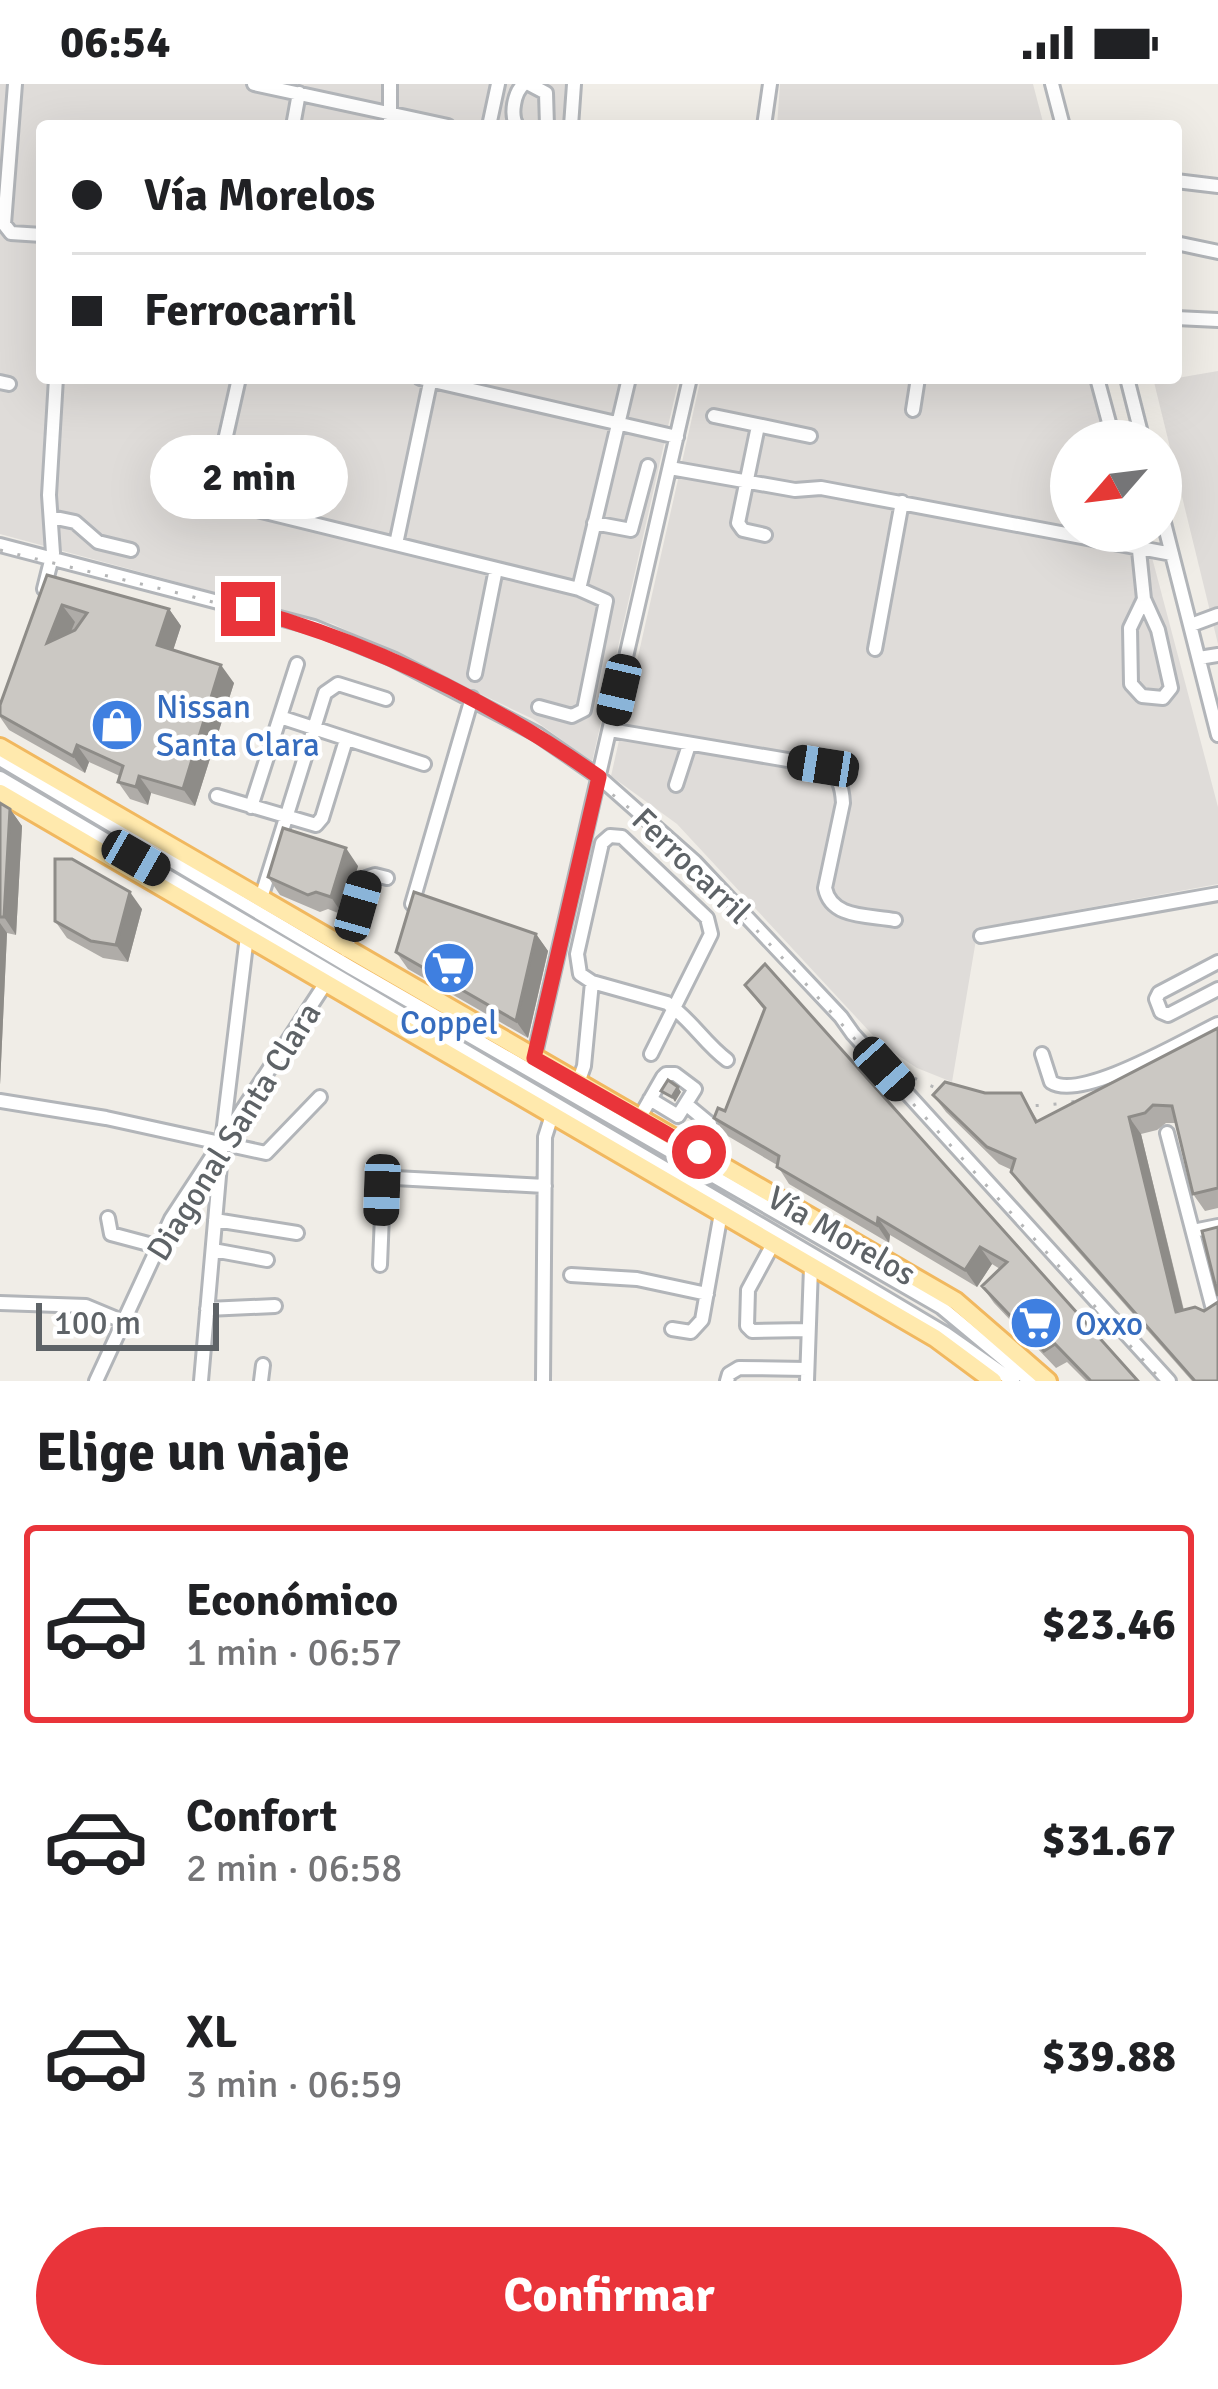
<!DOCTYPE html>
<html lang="es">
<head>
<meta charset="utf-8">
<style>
  body { margin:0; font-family:Signika,sans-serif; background:#f2f2f2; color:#202124; height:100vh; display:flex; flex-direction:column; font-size:45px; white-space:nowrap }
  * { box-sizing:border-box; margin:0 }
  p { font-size:39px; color:#757577 }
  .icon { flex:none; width:66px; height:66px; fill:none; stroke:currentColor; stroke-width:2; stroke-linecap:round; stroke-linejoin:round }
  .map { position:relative; height:1297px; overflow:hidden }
  .sheet { display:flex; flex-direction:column; background:#fff; flex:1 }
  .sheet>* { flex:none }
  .top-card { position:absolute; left:36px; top:36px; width:1146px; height:264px; border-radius:12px; box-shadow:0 12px 48px #0002; display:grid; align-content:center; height:264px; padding:0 36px; background:#fff }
  .needle { width:78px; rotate:242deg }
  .tools { position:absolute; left:1050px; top:336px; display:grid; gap:24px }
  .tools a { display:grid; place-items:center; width:132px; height:132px; border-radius:50%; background:#fff; box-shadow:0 12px 48px #0002; font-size:60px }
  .scale { position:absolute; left:36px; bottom:30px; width:183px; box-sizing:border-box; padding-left:12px; border:6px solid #5e6367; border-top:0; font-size:33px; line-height:42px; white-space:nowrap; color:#5e6367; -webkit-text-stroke:9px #fff; paint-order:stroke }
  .end { position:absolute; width:54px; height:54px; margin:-27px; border:15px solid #e9343a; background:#fff; box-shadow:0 0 0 6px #fff }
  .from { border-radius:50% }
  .bubble { position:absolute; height:84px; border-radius:42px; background:#fff; box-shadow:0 12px 48px #0002; font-size:39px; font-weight:800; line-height:84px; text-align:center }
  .car { position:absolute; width:36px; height:72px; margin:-36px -18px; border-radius:15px; box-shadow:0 0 9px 3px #0007; background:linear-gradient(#222 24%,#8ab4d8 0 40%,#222 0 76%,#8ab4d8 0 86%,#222 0) }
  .top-card b { display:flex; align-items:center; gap:42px; height:114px; font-size:45px }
  .top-card b+b { border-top:3px solid #e0e0e0 }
  .top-card i { width:30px; height:30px; background:#202124 }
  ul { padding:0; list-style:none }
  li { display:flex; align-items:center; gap:36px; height:198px; margin:0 24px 18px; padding:0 12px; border:6px solid transparent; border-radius:12px }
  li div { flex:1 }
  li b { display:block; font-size:45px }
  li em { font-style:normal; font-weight:800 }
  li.on { border-color:#e9343a }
  li>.icon { width:108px; height:108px; stroke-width:1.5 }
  h2 { padding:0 36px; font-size:54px; line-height:144px }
  .cta { display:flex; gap:24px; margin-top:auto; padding:24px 36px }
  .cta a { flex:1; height:138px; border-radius:72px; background:#e9343a; color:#fff; font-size:48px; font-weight:800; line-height:138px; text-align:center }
  .status { display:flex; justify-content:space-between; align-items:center; height:84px; padding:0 60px; background:#fff; direction:ltr }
  .status svg { height:33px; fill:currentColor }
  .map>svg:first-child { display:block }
  .industrial { fill:#dfdcd9 }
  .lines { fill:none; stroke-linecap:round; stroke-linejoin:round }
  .minor-casing { stroke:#b2b5b9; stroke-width:18 }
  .major-casing { stroke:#f1b85f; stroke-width:22 }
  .minor { stroke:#fff; stroke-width:12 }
  .major { stroke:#ffe9ad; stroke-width:16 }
  .rail { stroke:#b5b6b7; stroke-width:3; stroke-dasharray:3 15; stroke-linecap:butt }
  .wall { fill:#afaca8 }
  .shaded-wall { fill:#8e8c88 }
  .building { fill:#cbc8c3; stroke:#8e8c88; stroke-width:3; fill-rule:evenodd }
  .route { stroke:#e9343a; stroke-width:15 }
  .labels { text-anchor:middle; stroke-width:9; stroke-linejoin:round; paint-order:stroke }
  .shop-label { font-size:33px; fill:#366cbe; stroke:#fff; text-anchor:start }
  .street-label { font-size:33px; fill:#5e6367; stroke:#fff }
</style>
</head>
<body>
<div class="status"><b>06:54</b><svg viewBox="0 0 49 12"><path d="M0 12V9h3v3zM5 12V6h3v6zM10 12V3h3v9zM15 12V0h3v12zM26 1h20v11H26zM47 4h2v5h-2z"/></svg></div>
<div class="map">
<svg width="1218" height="1297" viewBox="0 0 1218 1297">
  <rect width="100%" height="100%" fill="#f0ede7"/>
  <!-- industrial -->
  <path class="industrial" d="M 0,0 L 565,0 L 563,42 L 42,42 L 42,294 L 679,294 L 592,678 L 533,635 L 333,540 L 0,450 Z
    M 780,0 L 1033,0 L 1044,42 L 777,42 Z
    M 1218,287 L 1218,560 L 1154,298 Z
    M 701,294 L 1104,294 L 1121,357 L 1071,357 L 1071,447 L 1145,447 L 1218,723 L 1218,800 L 978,844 L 952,998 L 917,984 L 881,960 L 677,740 L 611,692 Z"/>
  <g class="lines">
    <!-- minor casing -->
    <g class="minor-casing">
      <path id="minor" d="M 15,0 L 4,140 L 11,149 L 42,151
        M 254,0 L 448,42
        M 390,0 L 390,42
        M 529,0 L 546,9 L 547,42
        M 1052,0 L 1063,42
        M 293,42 L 299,9
        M 489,42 L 498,0
        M 517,42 C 510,31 514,8 524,0
        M 571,42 L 574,0
        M 764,42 L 770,0
        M 1176,97 L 1218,102
        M 1176,159 L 1218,168
        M 1176,234 L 1218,236
        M 239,294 L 214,405 L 220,417 L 579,505 L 606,517 L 584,626 L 572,632 L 539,623
        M 420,294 L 677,353
        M 1097,294 L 1114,357
        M 1127,294 L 1143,357
        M 0,298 L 9,300
        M 913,326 L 918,294
        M 714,332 L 810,352
        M 758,342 L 738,439 L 743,446 L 765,451
        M 670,384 L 795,406 L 821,404 L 1172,470
        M 1161,427 L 1218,651
        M 51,433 L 75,438 L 98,458 L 131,466
        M 594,439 L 631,446 L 648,382
        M 1137,447 L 1144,515 L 1158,546 L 1171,604 L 1163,614 L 1142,612 L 1131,600 L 1130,544 L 1144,515
        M 396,460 L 431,294
        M 0,461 L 314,543 L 393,575 L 537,650 L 599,693 L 695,778 L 841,933 L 853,950 L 1169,1297
        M 44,505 L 53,469 L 49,411 L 56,294
        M 579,505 L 629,294
        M 1191,541 L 1218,531
        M 875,565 L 902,418
        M 1199,574 L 1218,571
        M 475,590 L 496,485
        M 280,633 L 424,680
        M 610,646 L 823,682 C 839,691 842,702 843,719 L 825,804 C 831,835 869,831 895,836
        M 0,675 L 350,883 L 941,1223 L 1030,1297
        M 0,694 L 857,1197 L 946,1250 L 1013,1297
        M 676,701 L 689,661
        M 217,712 L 316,741 L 322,734 L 346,656
        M 251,723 L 297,580
        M 261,814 L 325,609 L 338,600 L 386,615
        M 412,820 L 472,614
        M 981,852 L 1218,810
        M 346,866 L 366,794 L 375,791 L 387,794
        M 1218,878 L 1159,909 L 1156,915 L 1161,928 L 1168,931 L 1218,905
        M 651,970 L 711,850 L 707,834 L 622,753 L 610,752 L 602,759 L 577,870 L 580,890 L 592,898 L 667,919 C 691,935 704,959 727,976
        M 1042,970 L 1051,998 C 1081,1018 1186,955 1218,940
        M 534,974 L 690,294
        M 578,999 L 584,982 L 592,898
        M 0,1017 L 106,1034 L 266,1069 L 320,1013
        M 687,1021 L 710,1040 L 699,1068
        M 640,1033 L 663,993 L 666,990 L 675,990 L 695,1005 L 678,1032 L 650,1015
        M 1167,1049 L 1215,1233
        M 108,1134 L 111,1150 L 156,1162
        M 215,1136 L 297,1149
        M 1193,1147 L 1218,1142
        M 773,1160 L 748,1206 L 747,1242 L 752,1247 L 808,1246
        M 213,1166 L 267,1176
        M 380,1181 L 383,1106 L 395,1094 L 545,1102
        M 571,1191 L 637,1195 L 707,1210
        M 0,1219 L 86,1222 L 122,1237
        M 207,1225 L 275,1222
        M 672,1245 L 691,1248 L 702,1236 L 721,1129
        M 96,1297 L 171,1135 L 329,894
        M 201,1297 L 222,1058 L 247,852
        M 261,1297 L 263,1281
        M 543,1297 L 545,1053 L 552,1031
        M 727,1297 L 729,1290 L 739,1284 L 807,1285
        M 807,1297 L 811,1183"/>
    </g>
    <!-- major casing -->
    <g class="major-casing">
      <path id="major" d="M 0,663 L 956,1217 L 1048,1297
        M 0,709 L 935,1254 L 993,1297"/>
    </g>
    <!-- minor -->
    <use href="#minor" class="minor"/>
    <!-- major -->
    <use href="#major" class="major"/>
    <!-- rail -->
    <path class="rail" d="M 0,466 C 130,499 268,524 392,579 C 463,611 533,650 595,697 C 705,780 797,891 889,993 C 980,1094 1071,1196 1162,1297
      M 883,976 C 956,1023 1022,1032 1105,1011"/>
  </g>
  <!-- wall -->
  <path class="wall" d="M 47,491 L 169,525 L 181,542 L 173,566 L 234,599 L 195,722 L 151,709 L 148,721 L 130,715 L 118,698 L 120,692 L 89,678 L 85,689 L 9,646 L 0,633 L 0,621 Z
    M 0,719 L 10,725 L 22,742 L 16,851 L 7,849 L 0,1001 Z
    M 358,782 L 343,831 L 328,825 L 320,828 L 280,811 L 268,793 Z
    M 142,825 L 128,878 L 103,874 L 67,854 L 55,837 Z
    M 536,850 L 548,867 L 528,954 L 408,885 L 396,868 Z
    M 745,901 L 1138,1297 L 1086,1297 L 1067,1278 L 1056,1284 L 994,1219 L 982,1202 L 1000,1185 L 992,1180 L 977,1203 L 890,1151 L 889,1159 L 789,1100 L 777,1081 L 726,1051 L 714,1034 L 725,1027 L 764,926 Z
    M 1218,944 L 1218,1124 L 1205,1127 L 1193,1110 L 1176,1039 L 1166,1039 L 1157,1046 L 1141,1050 L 1184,1226 L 1218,1297 L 1192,1297 L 1023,1105 L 1011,1088 L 1012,1086 L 999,1080 L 946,1028 L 933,1011 L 1021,1009 L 1038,1037 Z"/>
  <!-- shaded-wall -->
  <path class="shaded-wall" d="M 62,521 L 75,538 L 59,576 L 47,559 Z
    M 169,525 L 181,542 L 169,579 L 157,561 Z
    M 221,581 L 234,599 L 195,722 L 183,705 Z
    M 77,661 L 89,678 L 85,689 L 73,672 Z
    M 139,692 L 151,709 L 148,721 L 136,703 Z
    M 10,725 L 22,742 L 16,851 L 4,833 Z
    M 346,764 L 358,782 L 343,831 L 331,813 Z
    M 130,808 L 142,825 L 128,878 L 116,861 Z
    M 0,839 L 7,849 L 0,1001 Z
    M 536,850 L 548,867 L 528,954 L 516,937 Z
    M 678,1003 L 681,1008 L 675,1018 L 672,1013 Z
    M 1129,1033 L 1141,1050 L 1188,1245 L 1176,1228 Z
    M 878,1134 L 890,1151 L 889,1159 L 877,1141 Z
    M 980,1163 L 992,1180 L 977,1203 L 965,1186 Z"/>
  <!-- building -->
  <path class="building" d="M 47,491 L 169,525 L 157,561 L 221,581 L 183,705 L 139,692 L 136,703 L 118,698 L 123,682 L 77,661 L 73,672 L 0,631 L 0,621 ZM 62,521 L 87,529 L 75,546 L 47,559 Z
    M 0,719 L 10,725 L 4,833 L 0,833 Z
    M 283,744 L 346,764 L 331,813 L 316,808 L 308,811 L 268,793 Z
    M 55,775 L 72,775 L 130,808 L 116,861 L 91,857 L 55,837 Z
    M 414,808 L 536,850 L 516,937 L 396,868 Z
    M 765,880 L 1138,1297 L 1091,1297 L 1055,1260 L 1044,1267 L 982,1202 L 1007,1178 L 980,1163 L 965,1186 L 878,1134 L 877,1141 L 777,1083 L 779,1072 L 714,1034 L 718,1024 L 725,1027 L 765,924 L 745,901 Z
    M 1218,944 L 1218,1104 L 1193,1110 L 1172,1022 L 1153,1021 L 1145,1029 L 1129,1033 L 1176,1228 L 1195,1223 L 1204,1227 L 1218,1218 L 1218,1297 L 1195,1297 L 1011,1088 L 1015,1075 L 987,1063 L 933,1011 L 945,998 L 985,1009 L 1021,1009 L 1036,1038 Z
    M 668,996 L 678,1003 L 672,1013 L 661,1007 Z
    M 1218,1143 L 1218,1212 L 1202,1147 Z"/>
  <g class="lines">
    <!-- route -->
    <path class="route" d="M 248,525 C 375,560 491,617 599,693 L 534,974 L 699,1068"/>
  </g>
  <!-- icons -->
  <defs>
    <g id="shop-disc" transform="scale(2.7)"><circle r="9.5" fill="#3f7fe0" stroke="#fff"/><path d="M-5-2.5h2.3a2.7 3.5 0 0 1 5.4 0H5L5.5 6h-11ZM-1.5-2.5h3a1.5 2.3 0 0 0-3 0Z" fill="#fff"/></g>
    <g id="supermarket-disc" transform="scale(2.7)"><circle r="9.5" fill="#3f7fe0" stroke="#fff"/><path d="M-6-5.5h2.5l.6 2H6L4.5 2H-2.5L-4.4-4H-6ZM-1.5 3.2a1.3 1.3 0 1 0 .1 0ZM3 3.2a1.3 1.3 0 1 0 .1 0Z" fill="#fff"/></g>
  </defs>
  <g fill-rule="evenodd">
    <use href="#shop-disc" x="117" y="641"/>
    <use href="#supermarket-disc" x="449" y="884"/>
    <use href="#supermarket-disc" x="1036" y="1239"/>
  </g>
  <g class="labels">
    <!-- shop labels -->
    <g class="shop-label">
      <text x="156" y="634">Nissan<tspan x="156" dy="38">Santa Clara</tspan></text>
      <text x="449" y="950" text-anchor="middle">Coppel</text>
      <text x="1075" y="1251">Oxxo</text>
    </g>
    <!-- street labels -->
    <g class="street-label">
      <text transform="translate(692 781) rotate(44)" y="12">Ferrocarril</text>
      <text transform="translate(233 1047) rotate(-58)" y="12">Diagonal Santa Clara</text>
      <text transform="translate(842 1151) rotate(30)" y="12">Vía Morelos</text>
    </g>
  </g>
</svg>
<div class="tools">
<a><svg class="needle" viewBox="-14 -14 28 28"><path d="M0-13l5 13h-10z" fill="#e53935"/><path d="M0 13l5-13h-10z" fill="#757577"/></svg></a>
</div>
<div class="scale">100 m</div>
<i class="end from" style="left:699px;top:1068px"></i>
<i class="end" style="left:248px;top:525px"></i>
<div class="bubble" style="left:150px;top:351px;width:198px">2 min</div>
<i class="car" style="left:619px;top:606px;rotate:193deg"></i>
<i class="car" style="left:823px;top:682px;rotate:279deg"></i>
<i class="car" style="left:136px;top:774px;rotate:120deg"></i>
<i class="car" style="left:358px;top:822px;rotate:16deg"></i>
<i class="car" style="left:884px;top:985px;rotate:138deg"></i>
<i class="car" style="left:382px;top:1106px;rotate:182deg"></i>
<div class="top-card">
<b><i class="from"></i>Vía Morelos</b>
<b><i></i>Ferrocarril</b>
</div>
</div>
<section class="sheet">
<h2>Elige un viaje</h2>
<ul>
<li class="on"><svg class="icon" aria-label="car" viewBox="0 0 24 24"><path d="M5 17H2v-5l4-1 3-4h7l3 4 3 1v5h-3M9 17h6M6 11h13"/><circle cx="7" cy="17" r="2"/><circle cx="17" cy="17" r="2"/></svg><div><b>Económico</b><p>1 min · 06:57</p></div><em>$23.46</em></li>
<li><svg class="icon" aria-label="car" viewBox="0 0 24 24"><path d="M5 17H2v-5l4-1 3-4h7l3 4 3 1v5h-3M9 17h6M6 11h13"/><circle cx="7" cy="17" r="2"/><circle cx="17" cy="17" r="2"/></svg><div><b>Confort</b><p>2 min · 06:58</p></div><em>$31.67</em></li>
<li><svg class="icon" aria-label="car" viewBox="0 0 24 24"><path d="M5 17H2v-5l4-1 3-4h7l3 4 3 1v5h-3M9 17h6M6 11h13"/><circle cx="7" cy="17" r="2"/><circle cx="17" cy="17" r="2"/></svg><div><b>XL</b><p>3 min · 06:59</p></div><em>$39.88</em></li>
</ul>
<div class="cta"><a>Confirmar</a></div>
</section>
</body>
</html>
